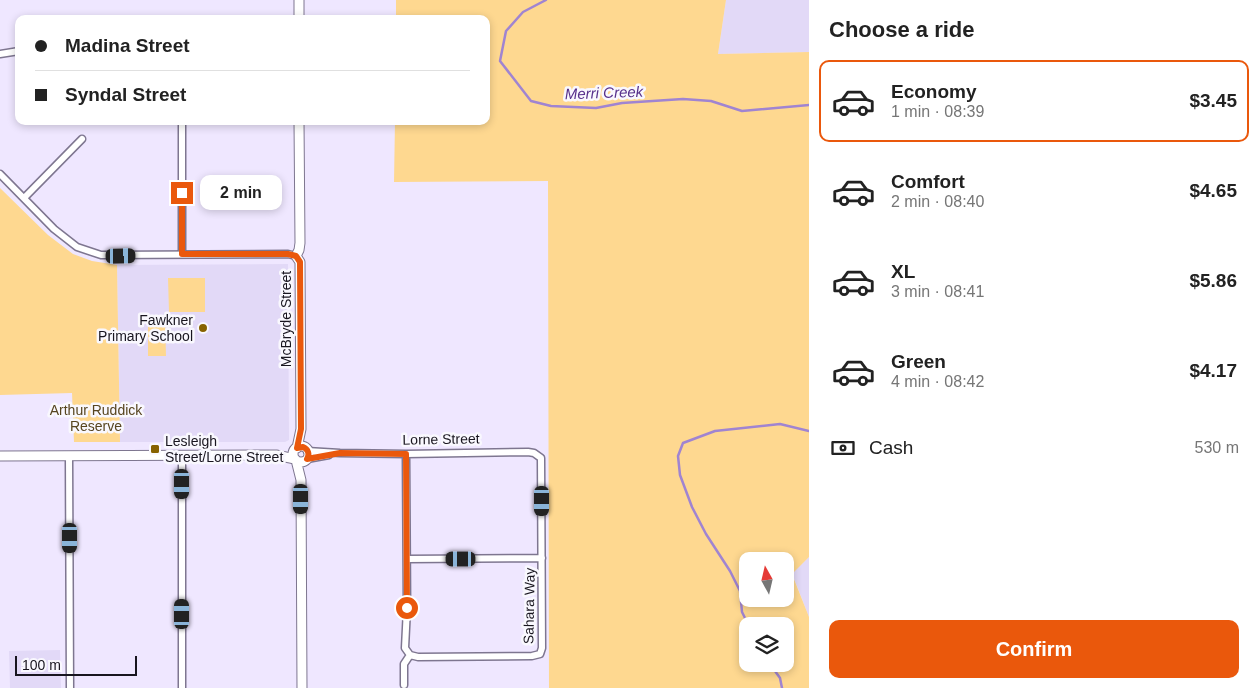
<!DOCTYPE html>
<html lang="en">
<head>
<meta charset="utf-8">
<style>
  body { margin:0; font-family:Helvetica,sans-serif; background:#f6f6f6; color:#222; height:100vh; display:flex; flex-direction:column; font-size:19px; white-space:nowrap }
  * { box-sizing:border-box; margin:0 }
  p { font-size:16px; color:#767676 }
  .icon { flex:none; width:28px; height:28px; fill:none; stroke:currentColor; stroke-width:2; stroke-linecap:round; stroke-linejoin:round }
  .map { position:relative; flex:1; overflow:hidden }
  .details { display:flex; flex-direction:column; background:#fff; width:450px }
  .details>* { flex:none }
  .hud { position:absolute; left:15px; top:15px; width:475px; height:110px; border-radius:10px; box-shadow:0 2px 8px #0003; display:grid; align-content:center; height:110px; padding:0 20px; background:#fff }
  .needle { width:32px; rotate:352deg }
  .controls { position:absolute; left:739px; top:552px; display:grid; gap:10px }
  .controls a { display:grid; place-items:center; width:55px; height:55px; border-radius:10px; background:#fff; box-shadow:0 2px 8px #0003; font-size:25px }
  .scale { position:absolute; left:15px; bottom:12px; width:122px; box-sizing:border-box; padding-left:5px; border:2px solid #18151f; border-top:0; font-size:14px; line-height:18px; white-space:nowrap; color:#18151f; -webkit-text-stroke:4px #f9f8fe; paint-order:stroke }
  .end { position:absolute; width:22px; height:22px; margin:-11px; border:6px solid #ea580c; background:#fff; box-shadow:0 0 0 2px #fff }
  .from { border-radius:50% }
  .bubble { position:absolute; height:35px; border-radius:10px; background:#fff; box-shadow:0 2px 8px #0003; font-size:16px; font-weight:800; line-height:35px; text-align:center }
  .car { position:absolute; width:15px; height:30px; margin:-15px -8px; border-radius:6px; box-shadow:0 0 4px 1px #0007; background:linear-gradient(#222 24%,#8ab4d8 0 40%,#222 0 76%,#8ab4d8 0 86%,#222 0) }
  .hud b { display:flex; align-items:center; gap:18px; height:48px; font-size:19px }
  .hud b+b { border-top:1px solid #e0e0e0 }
  .hud i { width:12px; height:12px; background:#222 }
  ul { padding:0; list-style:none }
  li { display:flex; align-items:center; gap:15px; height:82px; margin:0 10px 8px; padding:0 10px; border:2px solid transparent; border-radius:10px }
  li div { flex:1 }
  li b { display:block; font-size:19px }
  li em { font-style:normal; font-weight:800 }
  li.on { border-color:#ea580c }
  li>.icon { width:45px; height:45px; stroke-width:1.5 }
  h2 { padding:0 20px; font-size:22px; line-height:60px }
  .pay { display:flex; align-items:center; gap:12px; height:55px; padding:0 20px; font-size:19px }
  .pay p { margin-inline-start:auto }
  .button { display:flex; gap:10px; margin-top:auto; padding:10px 20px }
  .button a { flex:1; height:58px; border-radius:10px; background:#ea580c; color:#fff; font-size:20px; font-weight:800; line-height:58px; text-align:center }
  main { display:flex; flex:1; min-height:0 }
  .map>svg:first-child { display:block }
  .built { fill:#e2d9f7 }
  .green { fill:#fed890; fill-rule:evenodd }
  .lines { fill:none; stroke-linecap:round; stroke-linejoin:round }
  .stream { stroke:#a084d1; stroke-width:2.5 }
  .minor-casing { stroke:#7e7690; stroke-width:9 }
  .tertiary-casing { stroke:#7e7690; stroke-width:11 }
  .minor { stroke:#fff; stroke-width:6 }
  .tertiary { stroke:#fff; stroke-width:9 }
  .route { stroke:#ea580c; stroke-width:6 }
  .poi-dot { fill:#876200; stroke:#f9f8fe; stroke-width:2 }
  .labels { text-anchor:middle; stroke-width:5; stroke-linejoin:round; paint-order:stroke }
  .street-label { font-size:14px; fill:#18151f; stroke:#f9f8fe }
  .poi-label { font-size:14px; fill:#18151f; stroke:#f9f8fe; text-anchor:end }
  .park-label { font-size:14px; fill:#574520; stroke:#f9f8fe }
  .water-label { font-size:15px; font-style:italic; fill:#58318c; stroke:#f9f8fe }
</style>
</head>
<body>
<main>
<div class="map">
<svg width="809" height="688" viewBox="0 0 809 688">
  <rect width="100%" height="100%" fill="#efe7ff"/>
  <!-- built -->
  <path class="built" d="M 726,0 L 809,0 L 809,52 L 718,54 Z
    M 288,264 L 289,440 L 285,442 L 120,442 L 117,265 Z
    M 809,557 L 809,617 L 792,573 Z
    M 60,650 L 61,688 L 10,688 L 9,651 Z"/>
  <!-- green -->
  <path class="green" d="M 396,0 L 726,0 L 718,54 L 809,52 L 809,557 L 792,574 L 809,617 L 809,688 L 549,688 L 548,181 L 394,182 L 395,121 L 486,121 L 486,19 L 396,19 ZM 748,561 L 785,561 L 785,599 L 748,599 ZM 748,626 L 785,626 L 785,664 L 748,664 Z
    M 0,188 L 48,235 L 73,254 L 92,261 L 117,265 L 120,442 L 74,442 L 72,393 L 0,395 Z
    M 168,278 L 205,278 L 205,312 L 169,312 Z
    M 148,318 L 165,318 L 166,356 L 148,356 Z"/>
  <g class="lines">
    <!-- stream -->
    <path class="stream" d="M 546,0 L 523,12 L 506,31 L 500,61 L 531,101 L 551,106 L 596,108 L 622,103 L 683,99 L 711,101 L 742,111 L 809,105
      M 749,626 L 742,612 L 740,591 L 730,571 L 706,534 L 692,507 L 680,475 L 678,456 L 683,443 L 715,431 L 780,424 L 809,431
      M 770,664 L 780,678 L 782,688"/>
    <!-- minor casing -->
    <g class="minor-casing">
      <path id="minor" d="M 0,54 L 19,51
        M 0,174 L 54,229 L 77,247 L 101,255 L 288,254 L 296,256
        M 24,198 L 82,139
        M 182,254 L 182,121
        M 307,451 L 340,453 L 406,454 L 528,452 L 534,453 L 541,458 L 542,648 L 540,654 L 532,656 L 418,657 L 410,655
        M 406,454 L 407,608 L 405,648 L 410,655
        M 69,456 L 70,688
        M 307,459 L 329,455
        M 407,559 L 542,558
        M 404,685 L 404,664 L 410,655
        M 182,688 L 182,455"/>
    </g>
    <!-- tertiary casing -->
    <g class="tertiary-casing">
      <path id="tertiary" d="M 299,19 L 299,0
        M293 454a8 8 0 1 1 16 0a8 8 0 1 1-16 0Z
        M 297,448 L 301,429 L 300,262 L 296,256 L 299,250 L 300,243 L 299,121
        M 0,456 L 276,455 L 295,459
        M 296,460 L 301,480 L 302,688"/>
    </g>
    <!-- minor -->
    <use href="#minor" class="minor"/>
    <!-- tertiary -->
    <use href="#tertiary" class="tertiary"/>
  </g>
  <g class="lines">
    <!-- route -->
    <path class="route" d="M 182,193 L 182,254 L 288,254 L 296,256 L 300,262 L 301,429 L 297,448 L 303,447 C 308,449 310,454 307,459 L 340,453 L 406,454 L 407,608"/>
  </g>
  <!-- markers -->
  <g class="poi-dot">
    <circle cx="203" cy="328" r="5"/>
    <rect x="150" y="444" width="10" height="10" rx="2.5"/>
  </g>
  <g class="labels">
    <!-- street labels -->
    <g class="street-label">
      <text transform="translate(286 319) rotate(-90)" y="5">McBryde Street</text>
      <text transform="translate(441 439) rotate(-1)" y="5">Lorne Street</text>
      <text transform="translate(529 606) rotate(-89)" y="5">Sahara Way</text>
    </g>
    <!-- poi labels -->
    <g class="poi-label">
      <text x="193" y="325">Fawkner<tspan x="193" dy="16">Primary School</tspan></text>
      <text x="165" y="446" text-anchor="start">Lesleigh<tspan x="165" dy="16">Street/Lorne Street</tspan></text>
    </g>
    <!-- park labels -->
    <g class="park-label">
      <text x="96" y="415">Arthur Ruddick<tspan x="96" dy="16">Reserve</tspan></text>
    </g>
    <!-- water labels -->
    <g class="water-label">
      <text transform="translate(604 93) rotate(-2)" y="5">Merri Creek</text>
    </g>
  </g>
</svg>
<div class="controls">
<a><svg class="needle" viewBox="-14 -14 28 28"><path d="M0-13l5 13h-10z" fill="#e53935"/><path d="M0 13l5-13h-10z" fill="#767676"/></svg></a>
<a><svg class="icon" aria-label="layers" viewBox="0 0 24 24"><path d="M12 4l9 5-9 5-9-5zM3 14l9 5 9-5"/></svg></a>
</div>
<div class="scale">100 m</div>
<i class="end from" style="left:407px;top:608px"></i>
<i class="end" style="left:182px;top:193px"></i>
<div class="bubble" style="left:200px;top:175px;width:82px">2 min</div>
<i class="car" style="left:121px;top:256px;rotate:89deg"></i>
<i class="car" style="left:182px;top:484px;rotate:180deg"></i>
<i class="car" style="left:301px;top:499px;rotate:180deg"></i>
<i class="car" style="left:542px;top:501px;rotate:180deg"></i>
<i class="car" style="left:70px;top:538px;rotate:180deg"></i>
<i class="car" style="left:461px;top:559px;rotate:270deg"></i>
<i class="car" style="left:182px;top:614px;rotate:0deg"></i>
<div class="hud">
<b><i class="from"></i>Madina Street</b>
<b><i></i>Syndal Street</b>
</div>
</div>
<section class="details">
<h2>Choose a ride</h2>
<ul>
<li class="on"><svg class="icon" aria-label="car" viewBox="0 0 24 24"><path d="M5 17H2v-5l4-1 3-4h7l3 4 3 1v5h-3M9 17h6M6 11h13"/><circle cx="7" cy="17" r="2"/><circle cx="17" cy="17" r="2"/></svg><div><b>Economy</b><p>1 min · 08:39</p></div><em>$3.45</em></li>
<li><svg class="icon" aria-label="car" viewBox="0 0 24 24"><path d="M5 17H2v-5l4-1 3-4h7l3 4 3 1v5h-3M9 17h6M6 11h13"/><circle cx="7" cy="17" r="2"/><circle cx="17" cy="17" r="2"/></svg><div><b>Comfort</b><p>2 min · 08:40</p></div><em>$4.65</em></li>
<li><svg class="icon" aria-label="car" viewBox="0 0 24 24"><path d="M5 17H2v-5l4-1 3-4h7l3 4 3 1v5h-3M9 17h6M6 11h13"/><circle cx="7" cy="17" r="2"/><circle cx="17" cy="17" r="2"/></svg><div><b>XL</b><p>3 min · 08:41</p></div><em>$5.86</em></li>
<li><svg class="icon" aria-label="car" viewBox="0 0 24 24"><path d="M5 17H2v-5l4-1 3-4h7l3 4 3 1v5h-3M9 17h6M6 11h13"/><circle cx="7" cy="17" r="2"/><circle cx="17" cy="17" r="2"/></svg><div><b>Green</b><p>4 min · 08:42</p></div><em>$4.17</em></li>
</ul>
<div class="pay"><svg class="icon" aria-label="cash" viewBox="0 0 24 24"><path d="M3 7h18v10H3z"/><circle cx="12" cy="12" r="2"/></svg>Cash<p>530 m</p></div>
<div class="button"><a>Confirm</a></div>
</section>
</main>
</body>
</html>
